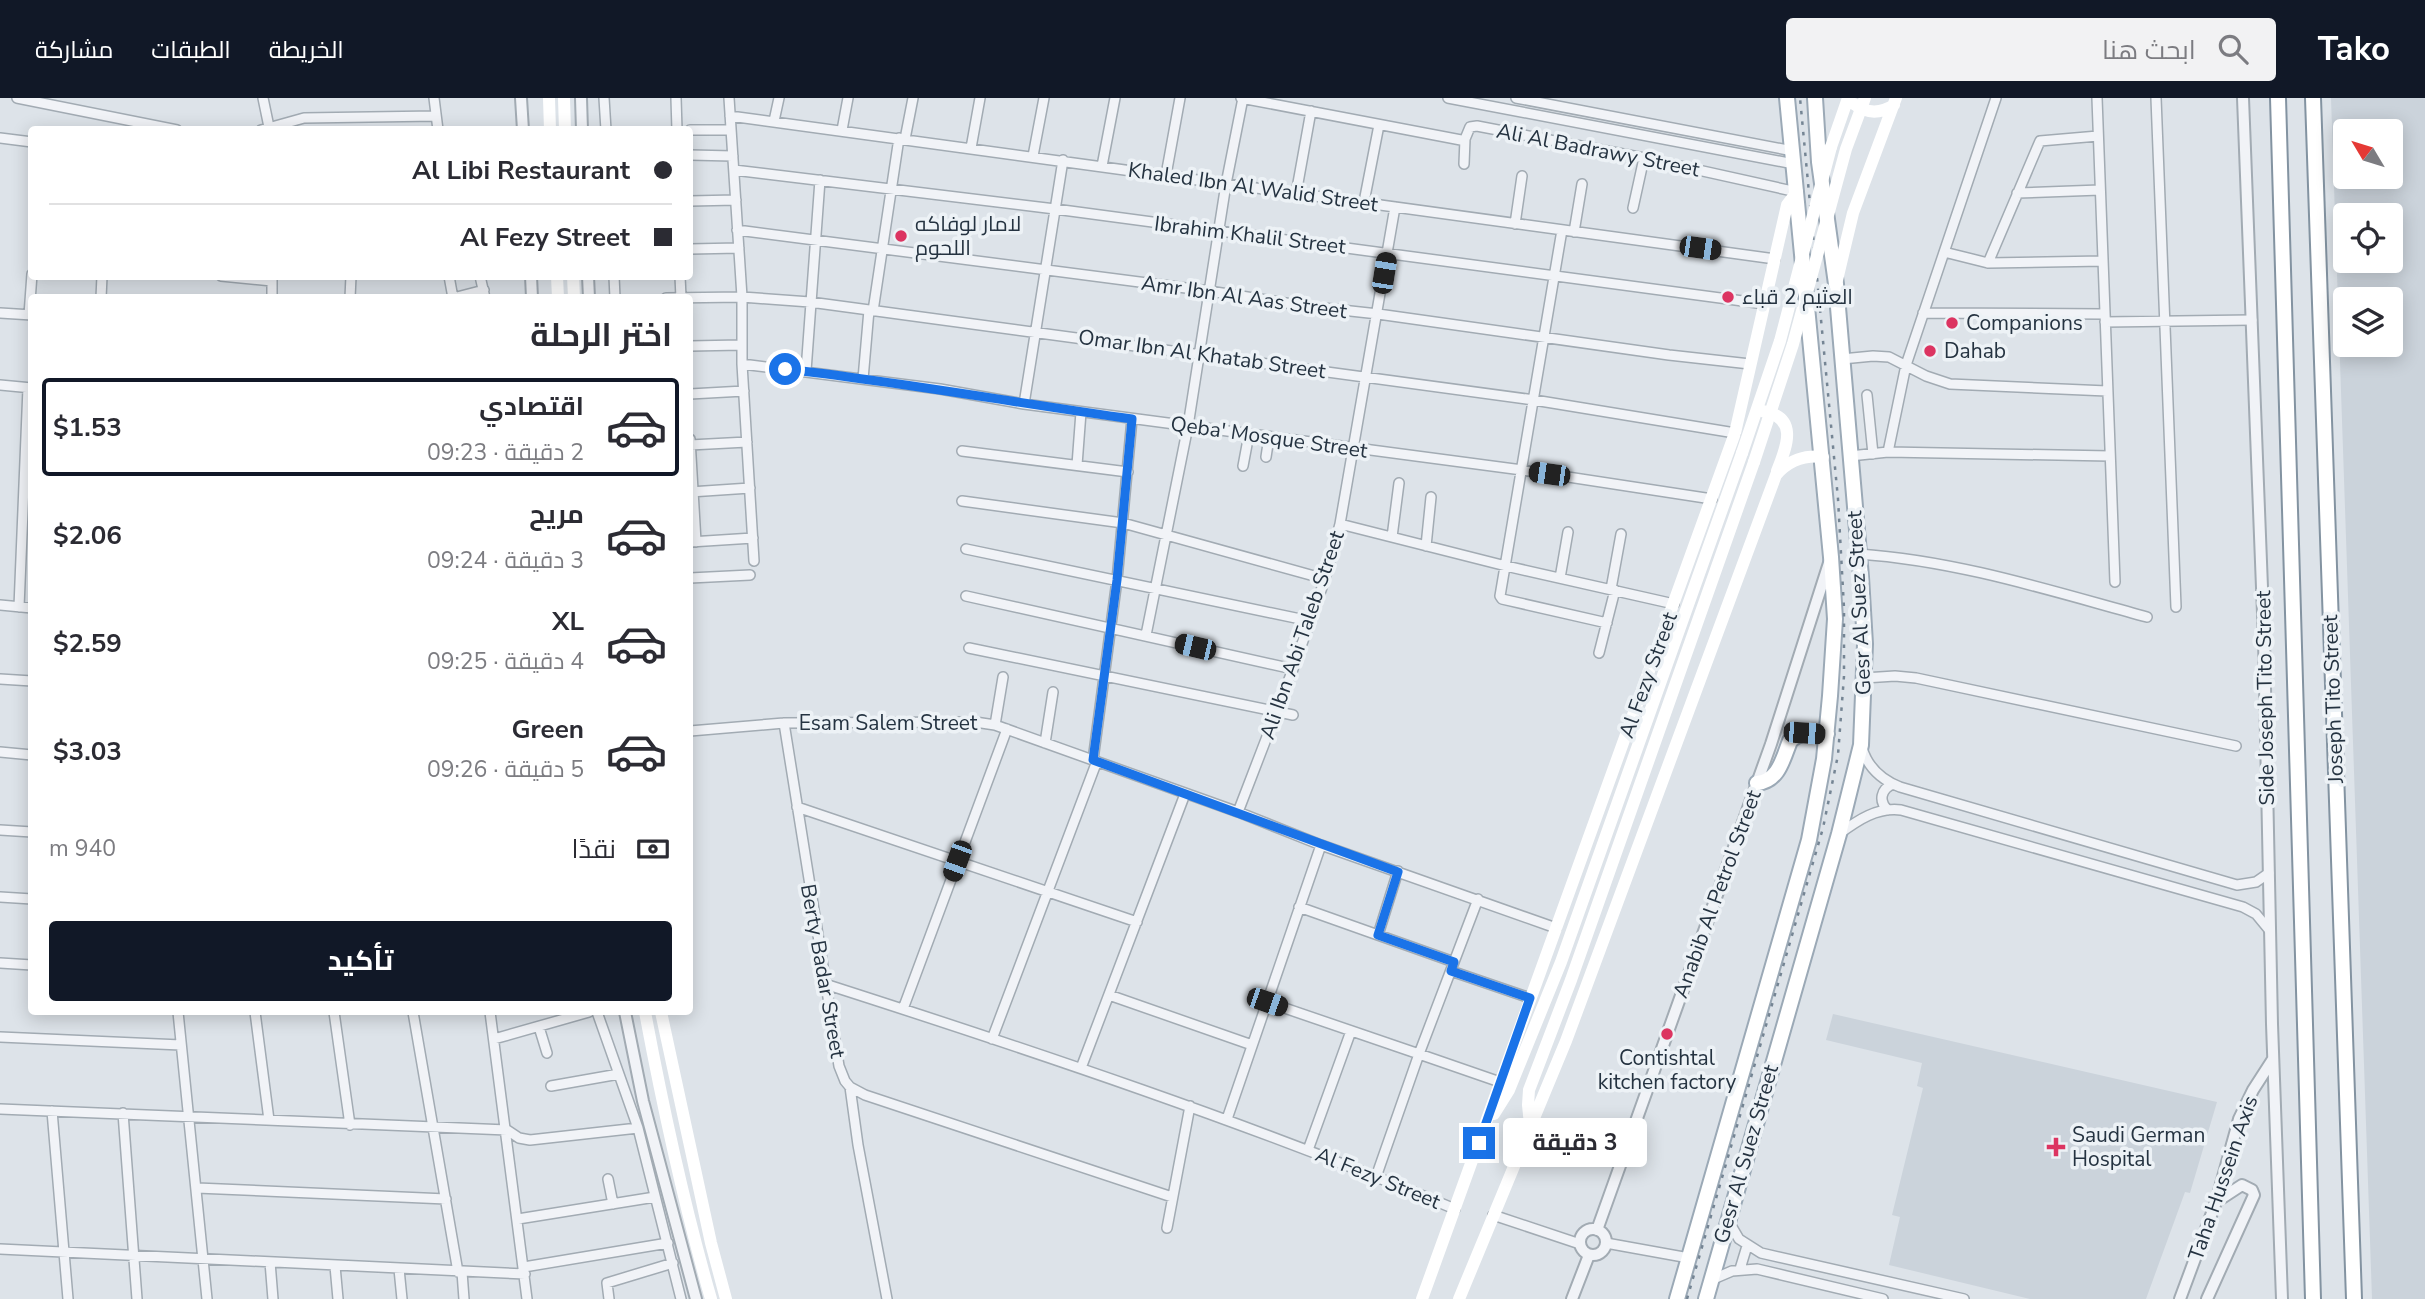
<!DOCTYPE html>
<html lang="ar">
<head>
<meta charset="utf-8">
<style>
  body { margin:0; font-family:"Nunito Sans",Cairo,sans-serif; background:#f2f2f3; color:#2b2b33; direction:rtl; height:100vh; display:flex; flex-direction:column; font-size:26px; white-space:nowrap }
  * { box-sizing:border-box; margin:0 }
  p { font-size:23px; color:#7c7c81 }
  .icon { flex:none; width:38px; height:38px; fill:none; stroke:currentColor; stroke-width:2; stroke-linecap:round; stroke-linejoin:round }
  .map { position:relative; flex:1; overflow:hidden; direction:ltr }
  .details { position:absolute; left:28px; top:196px; width:665px; height:721px; display:flex; flex-direction:column; background:#fff; border-radius:7px; box-shadow:0 4px 18px #0003; direction:rtl }
  .details>* { flex:none }
  .hud { position:absolute; left:28px; top:28px; width:665px; height:154px; border-radius:7px; box-shadow:0 4px 18px #0003; direction:rtl; display:grid; align-content:center; height:154px; padding:0 21px; background:#fff }
  .needle { width:46px; rotate:308deg }
  .fabs { position:absolute; left:2333px; top:21px; display:grid; gap:14px }
  .fabs a { display:grid; place-items:center; width:70px; height:70px; border-radius:7px; background:#fff; box-shadow:0 4px 18px #0003; font-size:35px }
  .end { position:absolute; width:32px; height:32px; margin:-16px; border:9px solid #1a73e8; background:#fff; box-shadow:0 0 0 4px #fff }
  .from { border-radius:50% }
  .bubble { position:absolute; height:49px; border-radius:7px; background:#fff; box-shadow:0 4px 18px #0003; font-size:23px; font-weight:700; line-height:49px; text-align:center; direction:rtl }
  .car { position:absolute; width:21px; height:42px; margin:-21px -10px; border-radius:9px; box-shadow:0 0 5px 2px #0007; background:linear-gradient(#222 24%,#8ab4d8 0 40%,#222 0 76%,#8ab4d8 0 86%,#222 0) }
  .hud b { display:flex; align-items:center; gap:24px; height:66px; font-size:26px }
  .hud b+b { border-top:2px solid #e1e1e2 }
  .hud i { width:18px; height:18px; background:#2b2b33 }
  ul { padding:0; list-style:none }
  li { display:flex; align-items:center; gap:21px; height:98px; margin:0 14px 10px; padding:0 7px; border:4px solid transparent; border-radius:7px }
  li div { flex:1 }
  li b { display:block; font-size:26px }
  li em { font-style:normal; font-weight:700 }
  li.active { border-color:#111827 }
  li>.icon { width:63px; height:63px; stroke-width:1.5 }
  h2 { padding:0 21px; font-size:32px; line-height:84px }
  .pay { display:flex; align-items:center; gap:18px; height:77px; padding:0 21px; font-size:26px }
  .pay p { margin-inline-start:auto }
  .cta { display:flex; gap:14px; margin-top:auto; padding:14px 21px }
  .cta a { flex:1; height:80px; border-radius:7px; background:#111827; color:#fff; font-size:28px; font-weight:700; line-height:80px; text-align:center }
  header { display:flex; align-items:center; gap:42px; box-sizing:border-box; height:98px; padding:0 35px; background:#111827; color:#fff }
  header strong { font-size:33px }
  nav { display:flex; gap:38px; margin-inline-start:auto; font-size:24px }
  .search { width:490px; height:63px; background:#f2f2f3; display:flex; align-items:center; gap:18px; box-sizing:border-box; padding:0 24px; border-radius:7px; color:#7c7c81; font-size:26px }
  .map>svg:first-child { display:block }
  .built { fill:#cbd3db; fill-rule:evenodd }
  .lines { fill:none; stroke-linecap:round; stroke-linejoin:round }
  .minor-casing { stroke:#a2abb3; stroke-width:12 }
  .tertiary-casing { stroke:#a2abb3; stroke-width:14 }
  .primary-casing { stroke:#9ba9b6; stroke-width:18 }
  .trunk-casing { stroke:#8393a1; stroke-width:18 }
  .minor { stroke:#f1f3f7; stroke-width:9 }
  .tertiary { stroke:#f1f3f7; stroke-width:10 }
  .secondary { stroke:#fff; stroke-width:12 }
  .primary { stroke:#fff; stroke-width:14 }
  .trunk { stroke:#fff; stroke-width:14 }
  .rail { stroke:#758594; stroke-width:2.5; stroke-dasharray:3.5 7; stroke-linecap:butt }
  .secondary-bridge { stroke:#fff; stroke-width:12 }
  .route { stroke:#1a73e8; stroke-width:9 }
  .poi-dot { fill:#dc3461; stroke:#edf2f6; stroke-width:2.5 }
  .labels { text-anchor:middle; stroke-width:7; stroke-linejoin:round; paint-order:stroke }
  .street-label { font-size:21px; fill:#253341; stroke:#edf2f6 }
  .poi-label { font-size:21px; fill:#253341; stroke:#edf2f6; text-anchor:start }
</style>
</head>
<body>
<header>
<strong>Tako</strong>
<div class="search"><svg class="icon" aria-label="search" viewBox="0 0 24 24"><circle cx="10" cy="10" r="6"/><path d="M15 15l6 6"/></svg>ابحث هنا</div>
<nav><a>الخريطة</a><a>الطبقات</a><a>مشاركة</a></nav>
</header>
<div class="map">
<svg width="2425" height="1201" viewBox="0 0 2425 1201">
  <rect width="100%" height="100%" fill="#dde3e9"/>
  <!-- built -->
  <path class="built" d="M 2331,0 L 2425,0 L 2425,1201 L 2372,1201 ZM 2345,33 L 2390,33 L 2390,79 L 2345,79 ZM 2345,117 L 2390,117 L 2390,163 L 2345,163 ZM 2345,201 L 2390,201 L 2390,247 L 2345,247 Z
    M 1833,916 L 2217,1004 L 2190,1095 L 2185,1094 L 2146,1201 L 2030,1201 L 1889,1167 L 1900,1119 L 1892,1117 L 1923,990 L 1917,988 L 1922,965 L 1826,942 Z"/>
  <g class="lines">
    <!-- minor casing -->
    <g class="minor-casing">
      <path id="minor" d="M 17,0 L 177,32
        M 263,0 L 269,29
        M 434,0 L 438,32
        M 604,0 L 606,32
        M 676,0 L 677,32
        M 729,0 L 742,199 L 742,266 L 754,463
        M 1241,0 L 1461,42 L 1465,41 L 1470,29 L 1477,28 L 1644,60 L 1797,94
        M 1448,0 L 1794,66
        M 1516,0 L 1793,53
        M 2097,0 L 2115,484
        M 2156,0 L 2176,509
        M 730,18 L 1775,161
        M 774,23 L 779,0
        M 261,32 L 304,20 L 436,18
        M 690,32 L 731,32
        M 842,32 L 848,0
        M 0,40 L 32,44
        M 905,41 L 913,0
        M 971,50 L 980,0
        M 690,57 L 733,58
        M 1033,58 L 1044,0
        M 1464,66 L 1465,41
        M 1102,68 L 1115,0
        M 734,72 L 1055,111 L 1765,206
        M 1166,77 L 1180,0
        M 2017,95 L 2100,92
        M 1296,96 L 1311,13
        M 690,103 L 736,102
        M 1364,104 L 1379,27
        M 1633,110 L 1644,60
        M 1515,126 L 1522,78
        M 737,132 L 1209,193 L 1305,208 L 1378,216 L 1669,257 L 1750,266
        M 1562,132 L 1500,498 L 1502,501 L 1607,525
        M 1574,134 L 1582,86
        M 690,151 L 739,150
        M 1944,154 L 1988,165 L 2103,163
        M 1988,165 L 2040,43 L 2098,38
        M 221,178 L 272,183
        M 449,178 L 453,200
        M 480,178 L 485,200
        M 614,178 L 615,200
        M 680,178 L 681,200
        M 101,200 L 102,178
        M 272,200 L 272,180
        M 350,200 L 351,178
        M 453,200 L 484,192
        M 666,200 L 742,199 L 810,204 L 1534,302 L 1735,335
        M 873,213 L 899,40
        M 0,215 L 32,217
        M 1923,215 L 2104,216
        M 29,217 L 32,176
        M 2105,224 L 2252,222
        M 690,248 L 741,247
        M 1842,261 L 1873,258 L 1889,259 L 1926,278 L 1950,286 L 2107,293
        M 742,266 L 940,291 L 1024,306 L 1522,372 L 1712,401
        M 806,273 L 820,82
        M 863,281 L 869,212
        M 0,287 L 32,290
        M 690,296 L 744,293
        M 1867,297 L 1873,356
        M 1024,306 L 1063,62
        M 690,341 L 696,444
        M 690,347 L 747,344
        M 962,353 L 1128,374
        M 1888,354 L 1906,267 L 1996,0
        M 1850,358 L 1888,354 L 2110,358
        M 1266,359 L 1269,339
        M 1077,367 L 1081,314
        M 1243,368 L 1249,336
        M 690,394 L 750,390
        M 962,403 L 1123,425 L 1325,481
        M 1340,426 L 1506,468 L 1674,506
        M 1392,439 L 1399,385
        M 690,444 L 753,440
        M 1426,448 L 1431,399
        M 966,451 L 1310,523
        M 1859,456 C 1959,463 2051,493 2147,519
        M 690,480 L 750,477
        M 1560,480 L 1568,434
        M 1611,491 L 1621,436
        M 966,498 L 1293,571
        M 0,507 L 32,510
        M 19,509 L 28,290
        M 1146,537 L 1188,328 L 1226,86 L 1243,0
        M 969,550 L 1293,617
        M 1599,555 L 1615,492
        M 1864,580 L 1895,578 L 1916,580 L 2236,648
        M 0,581 L 32,583
        M 784,625 L 839,968 L 845,983 L 850,989 L 865,997 L 1172,1099
        M 995,627 L 1003,579
        M 690,633 L 784,625 L 975,624 L 995,627 L 1238,714 L 1321,747 L 1556,830
        M 1045,645 L 1053,594
        M 1862,650 C 1868,670 1882,682 1900,689 L 2237,787 L 2256,784 L 2269,775
        M 0,654 L 32,657
        M 1093,662 L 1117,482 L 1132,321
        M 797,709 L 1137,824
        M 1888,712 C 1878,703 1881,691 1893,686
        M 1238,714 L 1293,571 L 1325,481 L 1340,426 L 1395,109
        M 0,732 L 32,734
        M 1839,736 C 1858,722 1877,709 1901,712 L 2243,809 L 2256,816 L 2270,833
        M 0,799 L 32,801
        M 1299,809 L 1454,864
        M 1378,837 L 1398,773
        M 0,865 L 32,867
        M 1451,873 L 1530,900
        M 825,886 C 1037,954 1248,1025 1455,1111
        M 1109,897 L 1252,947
        M 1267,904 L 1419,956 L 1478,801
        M 903,911 L 1007,631
        M 178,914 L 207,1201
        M 255,914 L 269,1022
        M 334,914 L 350,1027
        M 413,914 L 458,1174
        M 490,914 L 527,1201
        M 597,914 L 638,1030 L 681,1201
        M 539,929 L 547,955
        M 0,939 L 181,947
        M 494,941 L 589,914
        M 992,941 L 1097,663
        M 1081,970 L 1185,696
        M 551,988 L 619,976
        M 850,989 L 858,1047 L 887,1201
        M 0,1011 L 507,1032 L 519,1040 L 530,1042 L 638,1030
        M 52,1013 L 68,1201
        M 123,1015 L 137,1201
        M 1227,1021 L 1321,747
        M 1308,1052 L 1351,933
        M 1376,1079 L 1419,956 L 1500,984
        M 608,1081 L 613,1106
        M 197,1090 L 446,1101
        M 1493,1117 L 1580,1146
        M 518,1121 L 655,1099
        M 1729,1124 L 1739,1141 L 1761,1155 L 1964,1201
        M 1167,1130 L 1190,1008
        M 1606,1145 L 1689,1160
        M 0,1151 L 525,1176
        M 270,1164 L 273,1201
        M 335,1168 L 338,1201
        M 524,1169 L 668,1145
        M 399,1171 L 402,1201
        M 1740,1171 L 1747,1148
        M 462,1174 L 464,1201
        M 1711,1182 L 1732,1173 L 1757,1171 L 1883,1201
        M 609,1201 L 607,1185 L 673,1165"/>
    </g>
    <!-- tertiary casing -->
    <g class="tertiary-casing">
      <path id="tertiary" d="M 521,0 L 523,32
        M 581,0 L 582,32
        M 2243,0 L 2264,541 L 2272,926 L 2282,1201
        M 531,178 L 532,200
        M 588,178 L 589,200
        M 625,914 L 643,1003 L 696,1201
        M1580 1144a13 13 0 1 1 26 0a13 13 0 1 1-26 0Z
        M 1597,1132 L 1771,646 L 1829,465
        M 1572,1201 L 1589,1157
        M 2180,1201 L 2216,1104 L 2239,1021 L 2253,992 L 2273,961
        M 2207,1201 L 2254,1097 L 2252,1092 L 2242,1087 L 2216,1104"/>
    </g>
    <!-- primary casing -->
    <g class="primary-casing">
      <path id="primary" d="M 1757,685 C 1779,683 1783,660 1790,643 C 1801,632 1813,635 1827,636
        M 1677,1201 L 1809,742 L 1824,661 L 1830,598 L 1835,521 L 1831,459 L 1787,0
        M 1706,1201 L 1839,736 L 1861,647 L 1865,546 L 1861,479 L 1836,186 L 1819,64 L 1815,0"/>
    </g>
    <!-- trunk casing -->
    <g class="trunk-casing">
      <path id="trunk" d="M 2278,0 L 2313,1201
        M 2313,0 L 2354,1201"/>
    </g>
    <!-- minor -->
    <use href="#minor" class="minor"/>
    <!-- tertiary -->
    <use href="#tertiary" class="tertiary"/>
    <!-- secondary -->
    <path class="secondary" d="M 549,0 L 550,32
      M 564,0 L 565,32
      M 1854,6 C 1867,16 1880,16 1894,7
      M 1831,49 L 1848,0
      M 557,178 L 558,200
      M 573,178 L 574,200
      M 1837,182 L 1853,115 L 1896,0
      M 1762,313 C 1800,319 1786,350 1777,373
      M 645,914 C 663,1010 684,1107 711,1201
      M 661,914 L 711,1145 L 726,1201
      M 1494,1016 L 1509,992 L 1561,864 L 1742,355
      M 1530,1027 L 1528,1007 L 1529,992 L 1571,882 L 1754,364
      M 1422,1201 L 1735,335 L 1787,107 L 1797,94
      M 1459,1201 L 1566,943 L 1776,377 C 1788,363 1804,357 1823,359"/>
    <!-- primary -->
    <use href="#primary" class="primary"/>
    <!-- trunk -->
    <use href="#trunk" class="trunk"/>
    <!-- rail -->
    <path class="rail" d="M 1687,1201 L 1823,730 L 1838,657 L 1844,578 L 1844,510 L 1838,401 L 1800,0"/>
    <!-- secondary-bridge -->
    <path class="secondary-bridge" d="M 1742,355 L 1780,243 L 1831,49
      M 1754,364 L 1793,246 L 1846,51 L 1865,0"/>
  </g>
  <g class="lines">
    <!-- route -->
    <path class="route" d="M 785,271 C 901,284 1016,305 1132,321 L 1117,482 L 1093,662 L 1398,774 L 1378,837 L 1454,864 L 1451,873 L 1530,900 L 1479,1045"/>
  </g>
  <!-- markers -->
  <g class="poi-dot">
    <circle cx="901" cy="138" r="7"/>
    <circle cx="1728" cy="199" r="7"/>
    <circle cx="1952" cy="225" r="7"/>
    <circle cx="1930" cy="253" r="7"/>
    <circle cx="1667" cy="936" r="7"/>
    <path d="M2052.5 1038.5h7v7h7v7h-7v7h-7v-7h-7v-7h7z"/>
  </g>
  <g class="labels">
    <!-- street labels -->
    <g class="street-label">
      <text transform="translate(1598 52) rotate(11)" y="7">Ali Al Badrawy Street</text>
      <text transform="translate(1253 89) rotate(8)" y="7">Khaled Ibn Al Walid Street</text>
      <text transform="translate(1250 137) rotate(7)" y="7">Ibrahim Khalil Street</text>
      <text transform="translate(1244 199) rotate(8)" y="7">Amr Ibn Al Aas Street</text>
      <text transform="translate(1202 256) rotate(8)" y="7">Omar Ibn Al Khatab Street</text>
      <text transform="translate(1269 339) rotate(8)" y="7">Qeba' Mosque Street</text>
      <text transform="translate(1859 505) rotate(-93)" y="7">Gesr Al Suez Street</text>
      <text transform="translate(1302 537) rotate(-71)" y="7">Ali Ibn Abi Taleb Street</text>
      <text transform="translate(1648 577) rotate(-70)" y="7">Al Fezy Street</text>
      <text transform="translate(2265 600) rotate(-91)" y="7">Side Joseph Tito Street</text>
      <text transform="translate(2333 601) rotate(-92)" y="7">Joseph Tito Street</text>
      <text x="888" y="632">Esam Salem Street</text>
      <text transform="translate(1717 796) rotate(-70)" y="7">Anabib Al Petrol Street</text>
      <text transform="translate(823 873) rotate(80)" y="7">Berty Badar Street</text>
      <text transform="translate(1746 1056) rotate(-74)" y="7">Gesr Al Suez Street</text>
      <text transform="translate(1378 1080) rotate(22)" y="7">Al Fezy Street</text>
      <text transform="translate(2223 1080) rotate(-71)" y="7">Taha Hussein Axis</text>
    </g>
    <!-- poi labels -->
    <g class="poi-label">
      <text x="915" y="133">لامار لوفاكه<tspan x="915" dy="24">اللحوم</tspan></text>
      <text x="1742" y="206">العثيم 2 قباء</text>
      <text x="1966" y="232">Companions</text>
      <text x="1944" y="260">Dahab</text>
      <text x="1667" y="967" text-anchor="middle">Contishtal<tspan x="1667" dy="24">kitchen factory</tspan></text>
      <text x="2072" y="1044">Saudi German<tspan x="2072" dy="24">Hospital</tspan></text>
    </g>
  </g>
</svg>
<div class="fabs">
<a><svg class="needle" viewBox="-14 -14 28 28"><path d="M0-13l5 13h-10z" fill="#e53935"/><path d="M0 13l5-13h-10z" fill="#7c7c81"/></svg></a>
<a><svg class="icon" aria-label="locate" viewBox="0 0 24 24"><circle cx="12" cy="12" r="6"/><path d="M12 2v4M12 18v4M2 12h4M18 12h4"/></svg></a>
<a><svg class="icon" aria-label="layers" viewBox="0 0 24 24"><path d="M12 4l9 5-9 5-9-5zM3 14l9 5 9-5"/></svg></a>
</div>
<i class="end from" style="left:785px;top:271px"></i>
<i class="end" style="left:1479px;top:1045px"></i>
<div class="bubble" style="left:1503px;top:1020px;width:144px">3 دقيقة</div>
<i class="car" style="left:1700px;top:150px;rotate:98deg"></i>
<i class="car" style="left:1384px;top:175px;rotate:9deg"></i>
<i class="car" style="left:1549px;top:376px;rotate:278deg"></i>
<i class="car" style="left:1195px;top:549px;rotate:283deg"></i>
<i class="car" style="left:1804px;top:635px;rotate:94deg"></i>
<i class="car" style="left:957px;top:763px;rotate:200deg"></i>
<i class="car" style="left:1267px;top:904px;rotate:109deg"></i>
<div class="hud">
<b><i class="from"></i>Al Libi Restaurant</b>
<b><i></i>Al Fezy Street</b>
</div>
<section class="details">
<h2>اختر الرحلة</h2>
<ul>
<li class="active"><svg class="icon" aria-label="car" viewBox="0 0 24 24"><path d="M5 17H2v-5l4-1 3-4h7l3 4 3 1v5h-3M9 17h6M6 11h13"/><circle cx="7" cy="17" r="2"/><circle cx="17" cy="17" r="2"/></svg><div><b>اقتصادي</b><p>2 دقيقة · 09:23</p></div><em>$1.53</em></li>
<li><svg class="icon" aria-label="car" viewBox="0 0 24 24"><path d="M5 17H2v-5l4-1 3-4h7l3 4 3 1v5h-3M9 17h6M6 11h13"/><circle cx="7" cy="17" r="2"/><circle cx="17" cy="17" r="2"/></svg><div><b>مريح</b><p>3 دقيقة · 09:24</p></div><em>$2.06</em></li>
<li><svg class="icon" aria-label="car" viewBox="0 0 24 24"><path d="M5 17H2v-5l4-1 3-4h7l3 4 3 1v5h-3M9 17h6M6 11h13"/><circle cx="7" cy="17" r="2"/><circle cx="17" cy="17" r="2"/></svg><div><b>XL</b><p>4 دقيقة · 09:25</p></div><em>$2.59</em></li>
<li><svg class="icon" aria-label="car" viewBox="0 0 24 24"><path d="M5 17H2v-5l4-1 3-4h7l3 4 3 1v5h-3M9 17h6M6 11h13"/><circle cx="7" cy="17" r="2"/><circle cx="17" cy="17" r="2"/></svg><div><b>Green</b><p>5 دقيقة · 09:26</p></div><em>$3.03</em></li>
</ul>
<div class="pay"><svg class="icon" aria-label="cash" viewBox="0 0 24 24"><path d="M3 7h18v10H3z"/><circle cx="12" cy="12" r="2"/></svg>نقدًا<p>940 m</p></div>
<div class="cta"><a>تأكيد</a></div>
</section>
</div>
</body>
</html>
